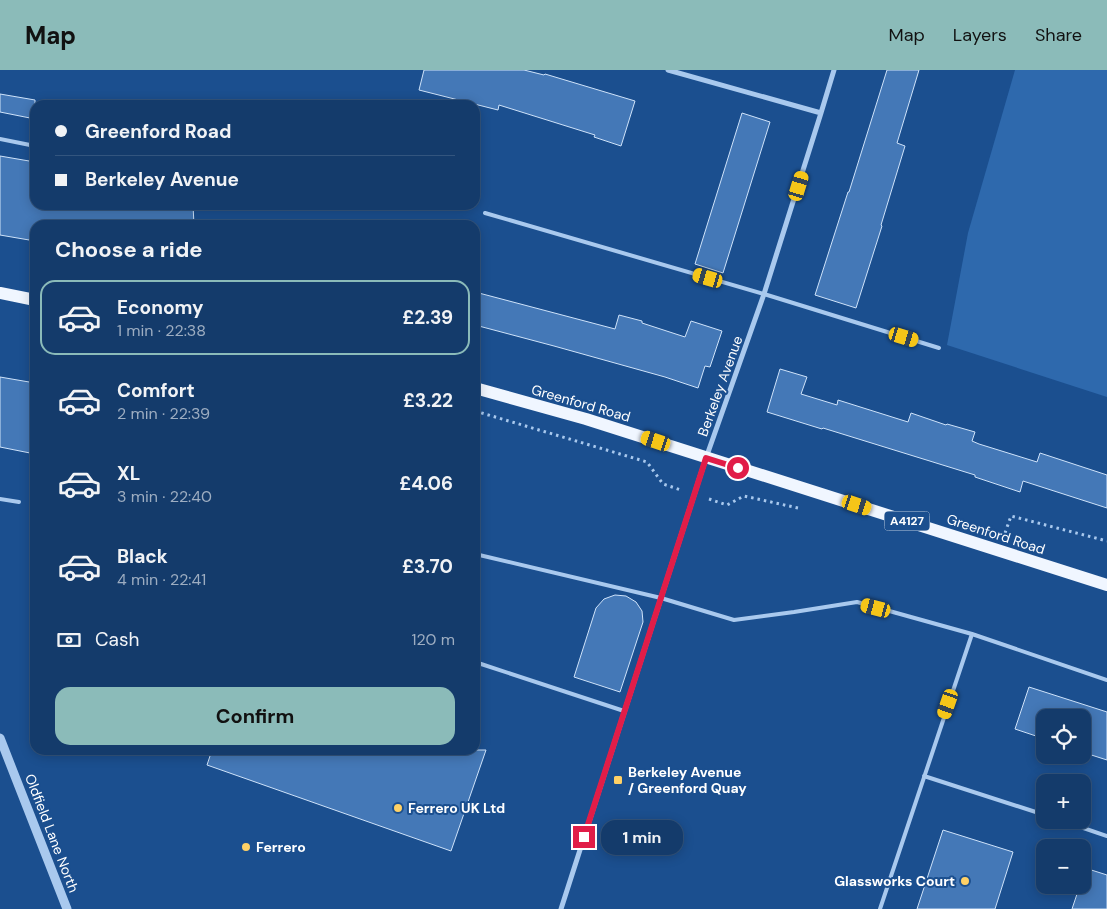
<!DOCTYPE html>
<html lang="en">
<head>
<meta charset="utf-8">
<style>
  body { margin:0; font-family:"DM Sans",sans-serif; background:#214673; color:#f1f3f6; height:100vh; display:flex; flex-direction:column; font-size:19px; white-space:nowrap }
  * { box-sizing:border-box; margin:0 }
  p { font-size:16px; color:#9dadc1 }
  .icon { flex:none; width:28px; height:28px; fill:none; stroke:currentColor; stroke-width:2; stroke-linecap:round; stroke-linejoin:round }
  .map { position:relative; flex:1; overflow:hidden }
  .panel { position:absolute; left:30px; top:150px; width:450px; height:535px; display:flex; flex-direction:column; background:#143b6b; border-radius:15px; box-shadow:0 2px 12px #0003,0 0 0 1px #33557e }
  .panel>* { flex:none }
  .top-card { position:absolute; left:30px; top:30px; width:450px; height:110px; border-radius:15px; box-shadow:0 2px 12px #0003,0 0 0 1px #33557e; display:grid; align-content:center; height:110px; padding:0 25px; background:#143b6b }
  .controls { position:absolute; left:1036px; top:639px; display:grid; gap:10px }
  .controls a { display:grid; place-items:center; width:55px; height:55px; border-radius:10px; background:#143b6b; box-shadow:0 2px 12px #0003,0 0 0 1px #33557e; font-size:25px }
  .end { position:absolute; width:22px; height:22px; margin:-11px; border:6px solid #e11d48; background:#fff; box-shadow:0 0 0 2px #fff }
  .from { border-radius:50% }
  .bubble { position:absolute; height:35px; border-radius:15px; background:#143b6b; box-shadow:0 2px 12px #0003,0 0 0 1px #33557e; font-size:16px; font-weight:700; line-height:35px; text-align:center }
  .car { position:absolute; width:15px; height:30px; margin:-15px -8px; border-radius:6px; box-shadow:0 0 4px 1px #0007; background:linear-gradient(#f5c518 24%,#345 0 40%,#f5c518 0 76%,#345 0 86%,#f5c518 0) }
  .top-card b { display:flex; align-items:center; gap:18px; height:48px; font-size:19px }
  .top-card b+b { border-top:1px solid #33557e }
  .top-card i { width:12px; height:12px; background:#f1f3f6 }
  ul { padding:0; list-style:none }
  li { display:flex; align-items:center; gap:15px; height:75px; margin:0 10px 8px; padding:0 15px; border:2px solid transparent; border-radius:15px }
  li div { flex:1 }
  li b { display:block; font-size:19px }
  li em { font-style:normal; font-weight:700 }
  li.on { border-color:#8bbbb9 }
  li>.icon { width:45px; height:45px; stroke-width:1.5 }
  h2 { padding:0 25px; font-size:22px; line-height:60px }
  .pay { display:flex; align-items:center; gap:12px; height:55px; padding:0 25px; font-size:19px }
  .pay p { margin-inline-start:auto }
  .primary-button { display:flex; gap:10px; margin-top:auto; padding:10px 25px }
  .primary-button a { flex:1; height:58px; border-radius:15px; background:#8bbbb9; color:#111; font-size:20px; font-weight:700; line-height:58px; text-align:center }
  header { display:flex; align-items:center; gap:30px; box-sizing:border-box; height:70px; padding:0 25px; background:#8bbbb9; color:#111 }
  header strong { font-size:24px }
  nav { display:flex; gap:28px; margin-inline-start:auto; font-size:18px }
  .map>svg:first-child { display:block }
  .green { fill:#2e69ad }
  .building { fill:#4478b7; stroke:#cfe3fa }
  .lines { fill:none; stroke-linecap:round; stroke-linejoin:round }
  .path { stroke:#a9c9ee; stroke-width:3; stroke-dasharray:2.5 4; stroke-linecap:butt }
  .service { stroke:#a9c9ee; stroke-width:4 }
  .minor { stroke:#a9c9ee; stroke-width:5 }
  .tertiary { stroke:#a9c9ee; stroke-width:9 }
  .primary { stroke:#f0f6ff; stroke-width:12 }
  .route { stroke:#e11d48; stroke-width:6 }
  .poi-dot { fill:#ffd166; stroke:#1b4f8f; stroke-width:2 }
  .labels { text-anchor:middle; stroke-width:4; stroke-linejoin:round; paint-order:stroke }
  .shield { fill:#1b4f8f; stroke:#bbcadd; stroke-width:1 }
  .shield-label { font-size:12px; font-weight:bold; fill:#fff }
  .street-label { font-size:14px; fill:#fff; stroke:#1b4f8f }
  .poi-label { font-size:14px; font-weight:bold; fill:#fff; stroke:#1b4f8f; text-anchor:start }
</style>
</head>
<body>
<header>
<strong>Map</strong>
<nav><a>Map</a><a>Layers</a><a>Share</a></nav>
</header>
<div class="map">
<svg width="1107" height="839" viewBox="0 0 1107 839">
  <rect width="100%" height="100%" fill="#1b4f8f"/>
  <!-- green -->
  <path class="green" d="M 1015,0 L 1107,0 L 1107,327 L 947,275 L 968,163 Z"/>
  <!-- building -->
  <path class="building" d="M 424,0 L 524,0 L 544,5 L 545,4 L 635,31 L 621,76 L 594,67 L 595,65 L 499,35 L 498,40 L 419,20 Z
    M 887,0 L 919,0 L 897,73 L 905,76 L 881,155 L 882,156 L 856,238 L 815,225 L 848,122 L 849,122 Z
    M 0,24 L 35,30 L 35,49 L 0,42 Z
    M 742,43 L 770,52 L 723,203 L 695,194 Z
    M 0,86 L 35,92 L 35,135 L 193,135 L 194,155 L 35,155 L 35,171 L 0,165 Z
    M 475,222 L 615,259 L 619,245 L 642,251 L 642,253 L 685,267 L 691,251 L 722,261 L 710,297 L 705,296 L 698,318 L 665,307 L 554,276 L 475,255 Z
    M 780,299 L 807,307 L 801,324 L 837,335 L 838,330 L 908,352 L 911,343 L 946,355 L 947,354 L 975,362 L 972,371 L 979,374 L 1037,392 L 1040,383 L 1107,405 L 1107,438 L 1023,411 L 1020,422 L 975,407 L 975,405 L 823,358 L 822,359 L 767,342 Z
    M 0,307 L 35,313 L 35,384 L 0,377 Z
    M 615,525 L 626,526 L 636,532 L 642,541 L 643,552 L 620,622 L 574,607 L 596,538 L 604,529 Z
    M 1029,617 L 1107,642 L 1107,690 L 1082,682 L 1082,648 L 1045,648 L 1045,669 L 1015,659 Z
    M 212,680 L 486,680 L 451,781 L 207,695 Z
    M 943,760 L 1013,782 L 995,839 L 917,839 Z
    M 1085,798 L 1107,805 L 1107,839 L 1072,839 L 1080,815 L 1082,815 L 1082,807 Z"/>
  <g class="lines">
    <!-- path -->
    <path class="path" d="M 475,341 L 647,392 L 663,414 L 681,420
      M 709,429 L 727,435 L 744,426 L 798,438
      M 1005,463 L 1011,446 L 1107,471"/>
    <!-- service -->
    <path class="service" d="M 0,69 L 35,76
      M 485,143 L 764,224 L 939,278
      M 0,429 L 19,432
      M 475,484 L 661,528 L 734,550 L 794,542 L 857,532 L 972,564 L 1107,610
      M 475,592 L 624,641
      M 924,706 L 1045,745
      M 1060,750 L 1107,766
      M 880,839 L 972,564"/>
    <!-- minor -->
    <path class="minor" d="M 668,0 L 821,43
      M 561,839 L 706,388 L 764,224 L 821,43 L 834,0"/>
    <!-- tertiary -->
    <path class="tertiary" d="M 0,668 L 67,839"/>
    <!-- primary -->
    <path class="primary" d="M 0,223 L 35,230
      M 475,318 L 586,349 L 1107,515"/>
  </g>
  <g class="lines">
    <!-- route -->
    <path class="route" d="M 584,767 L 706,388 L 738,398"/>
  </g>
  <!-- markers -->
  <g class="poi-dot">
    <rect x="613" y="705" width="10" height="10" rx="2.5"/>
    <circle cx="398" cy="738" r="5"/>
    <circle cx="246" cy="777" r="5"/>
    <circle cx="965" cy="811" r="5"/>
  </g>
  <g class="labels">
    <!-- shield labels -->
    <rect class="shield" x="884.5" y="441.5" width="45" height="19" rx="4"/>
    <g class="shield-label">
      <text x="907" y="455">A4127</text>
    </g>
    <!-- street labels -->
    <g class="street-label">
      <text transform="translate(720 316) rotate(-70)" y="5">Berkeley Avenue</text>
      <text transform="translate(581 333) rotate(16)" y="5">Greenford Road</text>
      <text transform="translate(996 464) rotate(18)" y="5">Greenford Road</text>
      <text transform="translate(52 763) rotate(69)" y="5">Oldfield Lane North</text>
    </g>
    <!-- poi labels -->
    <g class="poi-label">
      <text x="628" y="707">Berkeley Avenue<tspan x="628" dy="16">/ Greenford Quay</tspan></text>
      <text x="408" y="743">Ferrero UK Ltd</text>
      <text x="256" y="782">Ferrero</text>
      <text x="955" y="816" text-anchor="end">Glassworks Court</text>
    </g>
  </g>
</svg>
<div class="controls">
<a><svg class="icon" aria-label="locate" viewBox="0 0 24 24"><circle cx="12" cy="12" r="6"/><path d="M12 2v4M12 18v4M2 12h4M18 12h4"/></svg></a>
<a>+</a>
<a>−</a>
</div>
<i class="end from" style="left:738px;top:398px"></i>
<i class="end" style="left:584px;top:767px"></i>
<div class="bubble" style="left:601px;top:750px;width:82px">1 min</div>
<i class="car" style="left:799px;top:116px;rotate:17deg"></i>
<i class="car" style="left:708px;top:208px;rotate:286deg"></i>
<i class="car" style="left:904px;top:267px;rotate:107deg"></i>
<i class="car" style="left:656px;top:371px;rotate:288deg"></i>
<i class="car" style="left:857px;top:435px;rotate:108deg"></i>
<i class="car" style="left:876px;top:538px;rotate:285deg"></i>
<i class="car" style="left:948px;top:634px;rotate:199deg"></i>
<div class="top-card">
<b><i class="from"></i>Greenford Road</b>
<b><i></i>Berkeley Avenue</b>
</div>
<section class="panel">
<h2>Choose a ride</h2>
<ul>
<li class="on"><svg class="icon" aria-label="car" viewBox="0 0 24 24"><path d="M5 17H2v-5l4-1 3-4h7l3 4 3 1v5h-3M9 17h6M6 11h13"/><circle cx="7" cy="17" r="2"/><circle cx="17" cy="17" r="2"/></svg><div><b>Economy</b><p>1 min · 22:38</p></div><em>£2.39</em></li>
<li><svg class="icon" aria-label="car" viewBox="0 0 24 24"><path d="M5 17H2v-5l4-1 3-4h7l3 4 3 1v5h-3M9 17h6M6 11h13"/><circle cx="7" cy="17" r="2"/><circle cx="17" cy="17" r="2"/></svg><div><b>Comfort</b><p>2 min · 22:39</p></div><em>£3.22</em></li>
<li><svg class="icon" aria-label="car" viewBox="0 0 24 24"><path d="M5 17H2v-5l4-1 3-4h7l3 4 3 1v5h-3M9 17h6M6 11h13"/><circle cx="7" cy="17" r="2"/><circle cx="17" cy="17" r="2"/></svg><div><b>XL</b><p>3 min · 22:40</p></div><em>£4.06</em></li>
<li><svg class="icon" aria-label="car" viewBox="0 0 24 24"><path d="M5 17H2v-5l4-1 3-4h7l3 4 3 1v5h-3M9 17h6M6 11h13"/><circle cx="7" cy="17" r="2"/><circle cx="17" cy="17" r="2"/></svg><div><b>Black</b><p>4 min · 22:41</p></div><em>£3.70</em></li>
</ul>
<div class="pay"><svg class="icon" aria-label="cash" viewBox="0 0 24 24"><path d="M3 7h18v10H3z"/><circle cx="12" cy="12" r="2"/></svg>Cash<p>120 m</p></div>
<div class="primary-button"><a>Confirm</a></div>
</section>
</div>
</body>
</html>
